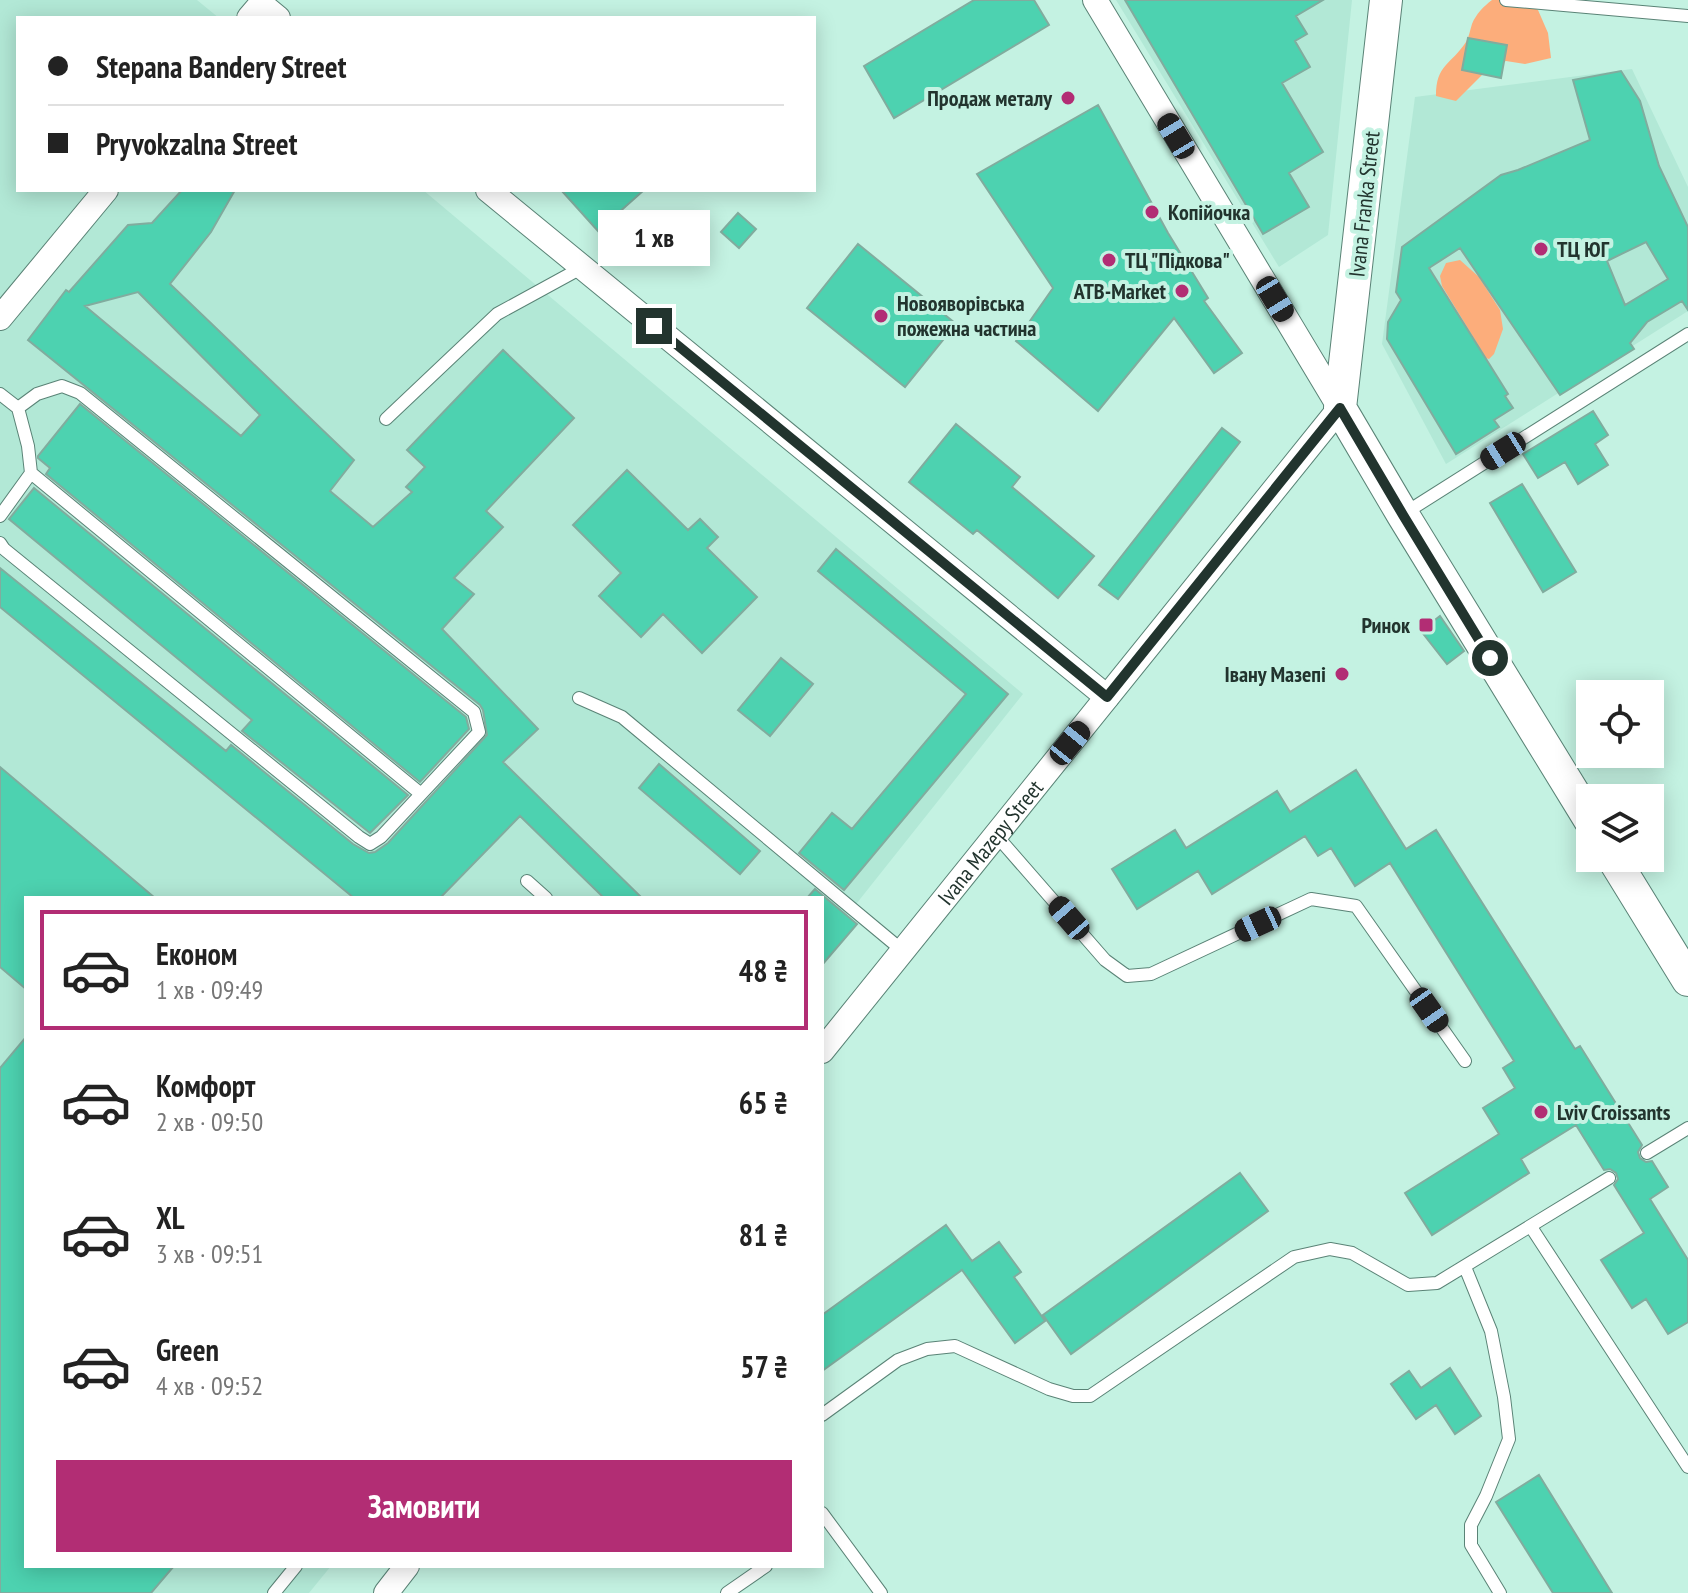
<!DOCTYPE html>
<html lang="uk">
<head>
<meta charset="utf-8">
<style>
  body { margin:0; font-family:"PT Sans Narrow",sans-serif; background:#f2f2f2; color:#222; height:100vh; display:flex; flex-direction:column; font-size:30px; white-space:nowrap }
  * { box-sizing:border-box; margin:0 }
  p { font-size:26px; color:#767676 }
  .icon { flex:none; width:44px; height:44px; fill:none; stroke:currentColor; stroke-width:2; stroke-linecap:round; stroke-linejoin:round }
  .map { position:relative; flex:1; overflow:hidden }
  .panel { position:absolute; left:24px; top:896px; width:800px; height:672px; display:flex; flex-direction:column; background:#fff; border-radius:0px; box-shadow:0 4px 20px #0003 }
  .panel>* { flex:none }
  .hud { position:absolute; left:16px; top:16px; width:800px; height:176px; border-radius:0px; box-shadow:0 4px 20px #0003; display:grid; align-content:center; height:176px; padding:0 32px; background:#fff }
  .buttons { position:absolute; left:1576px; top:680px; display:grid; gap:16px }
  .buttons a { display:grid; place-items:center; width:88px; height:88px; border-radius:0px; background:#fff; box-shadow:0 4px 20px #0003; font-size:40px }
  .end { position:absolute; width:36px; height:36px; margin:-18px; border:10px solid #22342e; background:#fff; box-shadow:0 0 0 4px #fff }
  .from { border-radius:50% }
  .bubble { position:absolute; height:56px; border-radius:0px; background:#fff; box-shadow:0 4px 20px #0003; font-size:26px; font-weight:800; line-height:56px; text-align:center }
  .car { position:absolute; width:24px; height:48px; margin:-24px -12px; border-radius:10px; box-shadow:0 0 6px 2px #0007; background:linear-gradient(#222 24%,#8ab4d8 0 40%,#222 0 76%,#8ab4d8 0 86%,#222 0) }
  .hud b { display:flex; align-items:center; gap:28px; height:76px; font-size:30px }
  .hud b+b { border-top:2px solid #e0e0e0 }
  .hud i { width:20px; height:20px; background:#222 }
  ul { padding:14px 0 0; list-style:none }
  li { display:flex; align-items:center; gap:24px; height:120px; margin:0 16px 12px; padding:0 16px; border:4px solid transparent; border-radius:0px }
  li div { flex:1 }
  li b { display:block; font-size:30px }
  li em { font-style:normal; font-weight:800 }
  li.current { border-color:#b22d74 }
  li>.icon { width:72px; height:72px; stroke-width:1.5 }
  .action { display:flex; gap:16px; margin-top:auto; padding:16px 32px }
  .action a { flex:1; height:92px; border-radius:0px; background:#b22d74; color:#fff; font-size:32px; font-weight:800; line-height:92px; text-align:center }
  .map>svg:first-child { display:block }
  .built { fill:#b2e8d6 }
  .green { fill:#fcad7b }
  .building { fill:#4dd2b0; stroke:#81ac9e; stroke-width:2; fill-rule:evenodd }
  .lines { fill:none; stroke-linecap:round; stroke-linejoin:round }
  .lane-casing { stroke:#5a8376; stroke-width:14 }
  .street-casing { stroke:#5a8376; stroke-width:26 }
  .secondary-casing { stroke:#5a8376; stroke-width:34 }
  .lane { stroke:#fff; stroke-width:12 }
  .street { stroke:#fff; stroke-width:24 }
  .secondary { stroke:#fff; stroke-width:32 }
  .route { stroke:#22342e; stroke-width:10 }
  .poi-dot { fill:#b22d74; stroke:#c4f2e2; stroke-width:3 }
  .labels { text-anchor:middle; stroke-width:8; stroke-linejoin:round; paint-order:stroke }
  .poi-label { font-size:22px; font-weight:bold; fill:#22342e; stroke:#c4f2e2; text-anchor:start }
  .street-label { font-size:22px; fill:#22342e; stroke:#c4f2e2 }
</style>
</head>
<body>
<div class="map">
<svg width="1688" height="1593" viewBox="0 0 1688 1593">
  <rect width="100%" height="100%" fill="#c4f2e2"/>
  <!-- built -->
  <path class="built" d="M 0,0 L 197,0 L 219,18 L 18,18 L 18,190 L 423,190 L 1023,694 L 822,947 L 822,898 L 26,898 L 26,1566 L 331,1566 L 309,1593 L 0,1593 Z
    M 1116,0 L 1352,0 L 1328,235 L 1279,267 Z
    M 1632,69 L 1688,187 L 1688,311 L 1446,464 L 1382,344 L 1415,97 Z"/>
  <!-- green -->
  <path class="green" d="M 1492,0 L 1517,0 L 1538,10 L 1548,33 L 1551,58 L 1525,64 L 1506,61 L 1488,69 L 1456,101 L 1436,96 C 1436,64 1451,65 1466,42 C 1469,37 1470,30 1472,24 C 1476,14 1484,6 1492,0 Z
    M 1460,260 L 1479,277 L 1500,310 L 1503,329 L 1494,354 L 1489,359 L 1486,358 L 1442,286 L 1440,276 L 1446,263 Z"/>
  <!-- building -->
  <path class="building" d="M 974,0 L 1034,0 L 1049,25 L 894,118 L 864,66 Z
    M 1125,0 L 1323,0 L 1296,16 L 1307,34 L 1295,41 L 1310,67 L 1282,83 L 1323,152 L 1289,173 L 1309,207 L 1263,234 Z
    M 1468,38 L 1507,45 L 1501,78 L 1462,70 Z
    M 1621,71 L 1640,101 L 1659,166 L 1688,227 L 1688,310 L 1682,301 L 1647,322 L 1630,343 L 1634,349 L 1560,395 L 1460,248 L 1429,268 L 1508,394 L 1505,396 L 1513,408 L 1494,420 L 1499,427 L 1456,454 L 1387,339 L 1388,322 L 1401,300 L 1396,292 L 1402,247 L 1501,175 L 1518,170 L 1590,140 L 1573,80 ZM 1646,242 L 1668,279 L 1625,305 L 1607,261 Z
    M 1098,105 L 1168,233 L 1208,298 L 1204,301 L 1242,353 L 1214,373 L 1174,318 L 1098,411 L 1016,341 L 1053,288 L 977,174 Z
    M 182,190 L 235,190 L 211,232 L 170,284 L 354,460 L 330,491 L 373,527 L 412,492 L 406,487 L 425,467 L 407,450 L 503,350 L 574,418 L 486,511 L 503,527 L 454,578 L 474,594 L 442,629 L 538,729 L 503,762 L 642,898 L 604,898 L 520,816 L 440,898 L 354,898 L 0,607 L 0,568 L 226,751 L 231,745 L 353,844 L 369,853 L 375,852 L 388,843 L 487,735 L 483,710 L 480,705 L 28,340 L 66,290 L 69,292 L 128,225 L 152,223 ZM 138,292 L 260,415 L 241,436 L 85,306 Z
    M 561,190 L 644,190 L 598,231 Z
    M 738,213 L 756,229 L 739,248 L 721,232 Z
    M 858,244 L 956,324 L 905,387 L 807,308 Z
    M 80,404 L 466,717 L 469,729 L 420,782 L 46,474 L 50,468 L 38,458 L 38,456 Z
    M 1593,411 L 1608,435 L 1595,444 L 1608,465 L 1578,484 L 1565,462 L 1538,478 L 1523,454 Z
    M 956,424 L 1020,477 L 1012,487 L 1094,556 L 1058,598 L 977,530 L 973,534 L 909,482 Z
    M 1222,428 L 1240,442 L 1118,599 L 1099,585 Z
    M 627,470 L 688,530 L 700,519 L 718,537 L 707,548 L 757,597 L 702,653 L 663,614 L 641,637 L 599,596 L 621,573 L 573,525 Z
    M 1522,484 L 1576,572 L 1543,592 L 1490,503 Z
    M 34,488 L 408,795 L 370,833 L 242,731 L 252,720 L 9,519 Z
    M 836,549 L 1008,694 L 844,890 L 799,853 L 832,813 L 852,829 L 966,694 L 818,571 Z
    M 1440,616 L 1464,651 L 1447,664 L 1421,631 Z
    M 781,658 L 813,684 L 770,736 L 738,710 Z
    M 659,764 L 760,851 L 740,874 L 639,788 Z
    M 0,767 L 155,898 L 26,898 L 26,989 L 0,967 Z
    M 1356,770 L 1406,849 L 1436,830 L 1575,1049 L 1580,1046 L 1642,1145 L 1638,1152 L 1640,1158 L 1646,1162 L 1652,1161 L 1668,1187 L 1650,1199 L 1688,1260 L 1688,1322 L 1668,1334 L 1646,1299 L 1632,1308 L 1601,1260 L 1644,1233 L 1614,1185 L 1618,1179 L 1616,1173 L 1610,1169 L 1604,1170 L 1576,1125 L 1521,1159 L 1529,1173 L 1432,1235 L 1405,1193 L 1499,1134 L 1483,1108 L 1515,1088 L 1503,1068 L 1514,1061 L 1390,863 L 1355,886 L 1331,848 L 1318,856 L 1305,836 L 1212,894 L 1198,871 L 1137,909 L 1112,869 L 1175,830 L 1186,848 L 1277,791 L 1290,812 Z
    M 815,889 L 857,924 L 822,965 L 822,898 L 807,898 Z
    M 26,1037 L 26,1566 L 174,1566 L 151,1593 L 0,1593 L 0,1068 Z
    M 1240,1173 L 1268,1211 L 1071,1354 L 1043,1315 Z
    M 946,1225 L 972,1261 L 999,1242 L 1021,1272 L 1014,1277 L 1045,1321 L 1015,1343 L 962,1270 L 822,1371 L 822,1315 Z
    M 1450,1368 L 1481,1416 L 1455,1434 L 1436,1405 L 1416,1419 L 1391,1384 L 1409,1371 L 1421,1388 Z
    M 1539,1475 L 1612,1593 L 1553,1593 L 1496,1502 Z"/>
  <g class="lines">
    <!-- lane casing -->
    <g class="lane-casing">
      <path id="lane" d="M 1506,0 L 1688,16
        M 0,394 L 18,408
        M 386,419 L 497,314 L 583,267
        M 31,473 L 421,794
        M 1405,513 L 1688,334
        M 0,516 L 31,473 L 28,446 L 18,408 L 37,394 L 62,386 L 80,393 L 474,712 L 479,732 L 381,837 L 370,844 L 359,837 L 4,549 L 0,543
        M 579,698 L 622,717 L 903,951
        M 996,835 L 1105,960 L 1127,976 L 1151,974 L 1311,899 L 1356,906 L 1465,1061
        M 527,881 L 546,898
        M 1647,1153 L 1688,1128
        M 1531,1227 L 1688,1467
        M 1465,1267 L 1491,1331 L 1504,1397 L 1509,1439 L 1486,1496 L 1471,1525 L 1471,1545 L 1500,1593
        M 822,1415 L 898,1360 L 927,1349 L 955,1346 L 1049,1389 L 1073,1396 L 1090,1396 L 1294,1257 L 1330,1249 L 1352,1253 L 1408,1285 L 1437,1283 L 1609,1178
        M 822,1513 L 881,1593
        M 274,1593 L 296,1566
        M 727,1593 L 766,1566"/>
    </g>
    <!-- street casing -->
    <g class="street-casing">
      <g id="street">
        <path d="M 249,18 L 261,4 L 278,18"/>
        <path d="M 488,190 L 1107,697"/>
        <path d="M 0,318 L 106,190"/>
        <path id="s1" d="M 822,1051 L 1340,408 L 1095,0"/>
        <path d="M 386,1593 L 407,1566"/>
      </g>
    </g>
    <!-- secondary casing -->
    <g class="secondary-casing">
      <path id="secondary" d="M 1386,0 L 1340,408 L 1403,515 L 1590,820
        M 1613,858 L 1688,980"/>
    </g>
    <!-- lane -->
    <use href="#lane" class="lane"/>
    <!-- street -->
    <use href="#street" class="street"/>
    <!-- secondary -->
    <use href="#secondary" class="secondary"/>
  </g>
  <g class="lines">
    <!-- route -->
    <path class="route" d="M 654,326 L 1107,697 L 1340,408 L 1403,515 L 1490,658"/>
  </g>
  <!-- markers -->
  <g class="poi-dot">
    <circle cx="1068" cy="98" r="8"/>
    <circle cx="1152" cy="212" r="8"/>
    <circle cx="1541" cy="249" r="8"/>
    <circle cx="1109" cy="260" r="8"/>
    <circle cx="1182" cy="291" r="8"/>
    <circle cx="881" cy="316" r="8"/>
    <rect x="1418" y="617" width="16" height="16" rx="4"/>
    <circle cx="1342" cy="674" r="8"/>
    <circle cx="1541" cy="1112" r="8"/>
  </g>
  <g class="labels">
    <!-- poi labels -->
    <g class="poi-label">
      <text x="1052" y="106" text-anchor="end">Продаж металу</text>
      <text x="1168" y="220">Копійочка</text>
      <text x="1557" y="257">ТЦ ЮГ</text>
      <text x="1125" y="268">ТЦ "Підкова"</text>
      <text x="1166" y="299" text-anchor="end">ATB-Market</text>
      <text x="897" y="311">Новояворівська<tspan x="897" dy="25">пожежна частина</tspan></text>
      <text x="1410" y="633" text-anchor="end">Ринок</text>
      <text x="1326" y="682" text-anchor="end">Івану Мазепі</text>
      <text x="1557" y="1120">Lviv Croissants</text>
    </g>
    <!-- street labels -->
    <g class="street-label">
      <text transform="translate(1364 204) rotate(-84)" y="8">Ivana Franka Street</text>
      <text dy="8" stroke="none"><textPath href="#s1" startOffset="268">Ivana Mazepy Street</textPath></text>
    </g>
  </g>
</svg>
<div class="buttons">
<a><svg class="icon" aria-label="locate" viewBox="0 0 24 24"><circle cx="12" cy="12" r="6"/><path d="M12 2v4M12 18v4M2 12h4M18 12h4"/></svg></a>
<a><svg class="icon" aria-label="layers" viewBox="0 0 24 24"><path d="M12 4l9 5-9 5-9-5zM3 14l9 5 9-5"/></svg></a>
</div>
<i class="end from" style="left:1490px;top:658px"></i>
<i class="end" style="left:654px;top:326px"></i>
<div class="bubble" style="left:598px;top:210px;width:112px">1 хв</div>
<i class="car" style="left:1176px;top:136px;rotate:329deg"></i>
<i class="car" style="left:1275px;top:299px;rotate:149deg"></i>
<i class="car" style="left:1503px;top:451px;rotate:238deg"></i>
<i class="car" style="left:1070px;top:743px;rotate:39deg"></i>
<i class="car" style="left:1069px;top:918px;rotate:319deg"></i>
<i class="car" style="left:1258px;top:924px;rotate:245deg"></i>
<i class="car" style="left:1429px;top:1010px;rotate:145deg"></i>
<div class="hud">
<b><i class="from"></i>Stepana Bandery Street</b>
<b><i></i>Pryvokzalna Street</b>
</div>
<section class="panel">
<ul>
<li class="current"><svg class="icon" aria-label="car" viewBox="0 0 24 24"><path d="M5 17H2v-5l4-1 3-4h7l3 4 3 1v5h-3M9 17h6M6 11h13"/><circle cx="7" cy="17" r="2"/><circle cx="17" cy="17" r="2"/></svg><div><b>Економ</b><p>1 хв · 09:49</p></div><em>48 ₴</em></li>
<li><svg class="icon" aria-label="car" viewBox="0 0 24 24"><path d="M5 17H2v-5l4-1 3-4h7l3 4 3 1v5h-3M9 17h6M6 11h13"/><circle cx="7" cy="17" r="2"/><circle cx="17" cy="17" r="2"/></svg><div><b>Комфорт</b><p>2 хв · 09:50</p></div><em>65 ₴</em></li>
<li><svg class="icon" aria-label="car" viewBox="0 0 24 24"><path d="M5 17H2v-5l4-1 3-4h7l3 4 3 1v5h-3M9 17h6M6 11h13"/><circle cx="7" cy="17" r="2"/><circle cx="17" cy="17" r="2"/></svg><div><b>XL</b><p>3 хв · 09:51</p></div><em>81 ₴</em></li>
<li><svg class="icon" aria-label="car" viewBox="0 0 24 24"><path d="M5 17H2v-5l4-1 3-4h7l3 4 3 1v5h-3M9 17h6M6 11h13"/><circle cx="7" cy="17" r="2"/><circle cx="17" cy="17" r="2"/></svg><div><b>Green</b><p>4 хв · 09:52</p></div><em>57 ₴</em></li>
</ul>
<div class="action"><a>Замовити</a></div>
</section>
</div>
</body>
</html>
